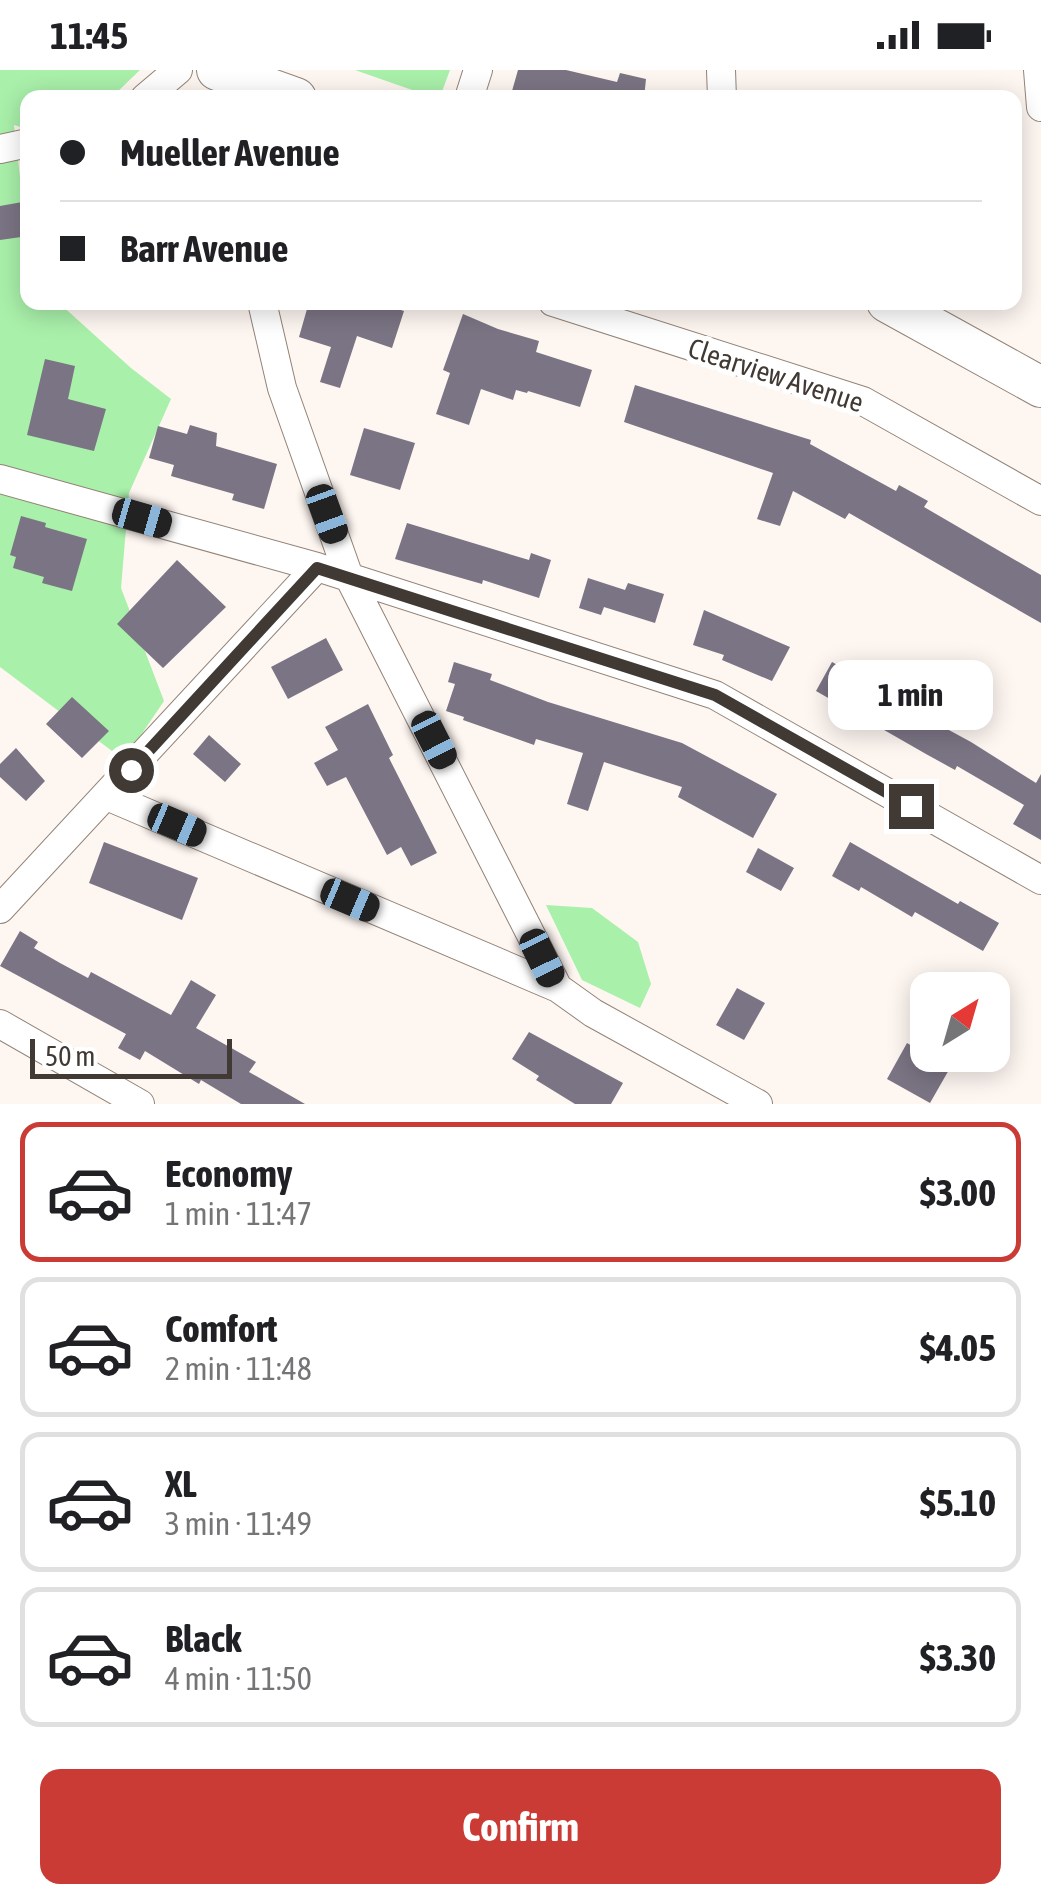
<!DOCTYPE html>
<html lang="en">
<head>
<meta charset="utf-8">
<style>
  body { margin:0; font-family:"Asap Condensed",sans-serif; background:#f6f6f6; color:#202124; height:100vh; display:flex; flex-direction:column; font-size:38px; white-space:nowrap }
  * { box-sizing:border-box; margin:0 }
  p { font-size:32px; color:#757577 }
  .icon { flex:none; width:55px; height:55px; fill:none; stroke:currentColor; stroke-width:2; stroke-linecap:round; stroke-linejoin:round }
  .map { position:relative; height:1034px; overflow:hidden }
  .drawer { display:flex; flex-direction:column; background:#fff; flex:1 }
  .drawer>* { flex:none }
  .banner { position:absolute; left:20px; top:20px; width:1002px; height:220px; border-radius:20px; box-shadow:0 5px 25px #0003; display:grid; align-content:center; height:220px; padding:0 40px; background:#fff }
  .needle { width:65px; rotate:37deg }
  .tools { position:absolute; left:910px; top:902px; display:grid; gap:20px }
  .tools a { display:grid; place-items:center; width:100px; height:100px; border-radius:20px; background:#fff; box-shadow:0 5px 25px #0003; font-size:50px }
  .scale { position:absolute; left:30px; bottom:25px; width:202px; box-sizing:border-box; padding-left:10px; border:5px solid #403934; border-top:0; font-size:28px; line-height:35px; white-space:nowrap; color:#403934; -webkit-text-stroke:8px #fff; paint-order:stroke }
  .end { position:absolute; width:45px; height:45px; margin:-22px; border:12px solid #403934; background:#fff; box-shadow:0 0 0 5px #fff }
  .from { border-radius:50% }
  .bubble { position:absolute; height:70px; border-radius:20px; background:#fff; box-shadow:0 5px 25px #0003; font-size:32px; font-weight:700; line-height:70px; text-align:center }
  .car { position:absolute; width:30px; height:60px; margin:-30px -15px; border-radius:12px; box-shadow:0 0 8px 2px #0007; background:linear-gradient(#222 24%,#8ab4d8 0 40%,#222 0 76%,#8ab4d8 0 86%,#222 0) }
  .banner b { display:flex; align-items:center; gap:35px; height:95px; font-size:38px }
  .banner b+b { border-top:2px solid #e0e0e0 }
  .banner i { width:25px; height:25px; background:#202124 }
  ul { padding:18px 0 0; list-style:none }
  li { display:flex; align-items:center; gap:30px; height:140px; margin:0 20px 15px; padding:0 20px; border:5px solid #e0e0e0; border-radius:20px }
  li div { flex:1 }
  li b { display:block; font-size:38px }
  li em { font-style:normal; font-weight:700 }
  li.on { border-color:#c93b34 }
  li>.icon { width:90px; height:90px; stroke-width:1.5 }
  .cta { display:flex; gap:20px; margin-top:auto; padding:20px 40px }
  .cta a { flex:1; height:115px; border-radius:20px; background:#c93b34; color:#fff; font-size:40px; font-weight:700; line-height:115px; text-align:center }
  .status { display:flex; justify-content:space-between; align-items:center; height:70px; padding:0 50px; background:#fff; direction:ltr }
  .status svg { height:28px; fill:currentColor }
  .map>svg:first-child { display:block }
  .green { fill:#a9f0aa }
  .building { fill:#7b7484 }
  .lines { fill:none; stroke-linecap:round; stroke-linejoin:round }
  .street-casing { stroke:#938377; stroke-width:30 }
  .secondary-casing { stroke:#938377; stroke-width:42 }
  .street { stroke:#fff; stroke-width:28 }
  .secondary { stroke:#fff; stroke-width:40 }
  .route { stroke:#403934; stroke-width:12 }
  .labels { text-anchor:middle; stroke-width:10; stroke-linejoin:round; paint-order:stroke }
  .street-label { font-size:28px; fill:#403934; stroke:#fff }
</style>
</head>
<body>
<div class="status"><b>11:45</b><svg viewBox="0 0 49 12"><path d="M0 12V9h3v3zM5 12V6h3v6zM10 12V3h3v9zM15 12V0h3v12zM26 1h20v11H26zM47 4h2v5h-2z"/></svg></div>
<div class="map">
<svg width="1041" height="1034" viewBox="0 0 1041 1034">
  <rect width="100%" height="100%" fill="#fef6f1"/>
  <!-- green -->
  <path class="green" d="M 0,0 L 140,0 L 112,27 L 28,28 L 27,59 L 14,55 L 20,107 L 27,111 L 28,232 L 59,233 L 131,298 L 171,329 L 129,423 L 121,518 L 164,631 L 124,690 L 0,597 Z
    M 355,0 L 450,0 L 440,27 L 435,28 Z
    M 546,835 L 592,838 L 638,872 L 651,914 L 640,938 L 582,910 Z"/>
  <!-- building -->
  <path class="building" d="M 518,0 L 566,0 L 617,12 L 620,3 L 646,9 L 644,28 L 510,28 Z
    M 28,131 L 28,166 L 0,170 L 0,136 Z
    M 309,232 L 375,232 L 404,241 L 392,278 L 357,266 L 340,318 L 320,312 L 331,277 L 299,267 Z
    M 463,244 L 498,259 L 539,271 L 536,282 L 592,300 L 580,337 L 528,321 L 527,323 L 516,320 L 513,330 L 481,319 L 469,355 L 436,344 L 450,303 L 443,300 Z
    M 45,289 L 75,296 L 68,329 L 106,339 L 94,381 L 27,365 Z
    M 635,315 L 811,370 L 810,374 L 896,421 L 899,415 L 928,431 L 924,437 L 1041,505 L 1041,553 L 849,443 L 845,449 L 793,421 L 780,456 L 757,449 L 773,403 L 624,352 Z
    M 190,355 L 217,363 L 216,376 L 277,394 L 264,439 L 232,430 L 234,424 L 171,406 L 174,395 L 149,388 L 158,356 L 187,364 Z
    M 364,358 L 415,373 L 400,420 L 350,405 Z
    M 21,446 L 46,453 L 45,457 L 87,469 L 72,521 L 42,513 L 44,507 L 13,498 L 16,487 L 10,485 Z
    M 407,453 L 529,490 L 531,483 L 551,490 L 539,528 L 483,510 L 482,514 L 395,489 Z
    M 177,490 L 226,537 L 163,598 L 117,554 Z
    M 588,508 L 625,520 L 628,513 L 664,524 L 655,553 L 604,537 L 601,545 L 579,538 Z
    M 704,540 L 790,577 L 772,611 L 722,590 L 724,585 L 693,575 Z
    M 326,568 L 343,600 L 288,629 L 271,597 Z
    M 454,592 L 492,604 L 490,610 L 548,632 L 682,673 L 777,724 L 753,768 L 678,727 L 682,717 L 604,692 L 588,741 L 567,734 L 583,683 L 536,669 L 534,675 L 463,650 L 464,647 L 446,641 L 455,614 L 448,612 Z
    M 832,592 L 866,610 L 864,614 L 971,672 L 1036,713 L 1041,704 L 1041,770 L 1013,754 L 1024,735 L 957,696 L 955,700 L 926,684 L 816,621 Z
    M 72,627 L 109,661 L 82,688 L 46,654 Z
    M 368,634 L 393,685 L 389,688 L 437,783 L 411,796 L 401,777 L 387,785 L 346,707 L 327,716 L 314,693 L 338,680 L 325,657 Z
    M 209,665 L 241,694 L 225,712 L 193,684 Z
    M 16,678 L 45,711 L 26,731 L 0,707 L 0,694 Z
    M 104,772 L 198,808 L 182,850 L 89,813 Z
    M 850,772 L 958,834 L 960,831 L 999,853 L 983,881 L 915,842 L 912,847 L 861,817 L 859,821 L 832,806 Z
    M 758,778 L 794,798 L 781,821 L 746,802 Z
    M 20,861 L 38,872 L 34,878 L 60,893 L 88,908 L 91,902 L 171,945 L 191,910 L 216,925 L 196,958 L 256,992 L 249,1002 L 305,1034 L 241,1034 L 201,1010 L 199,1014 L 145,981 L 140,990 L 118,978 L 126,964 L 0,896 Z
    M 737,918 L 765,933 L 744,970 L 716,955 Z
    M 529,962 L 623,1013 L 611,1034 L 575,1034 L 536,1010 L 539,1006 L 512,989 Z
    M 907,973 L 950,998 L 930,1033 L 887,1009 Z"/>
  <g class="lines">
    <!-- street casing -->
    <g class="street-casing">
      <path id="street" d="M 721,0 L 722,28
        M 1038,0 L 1041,37
        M 145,28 L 178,0
        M 469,28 L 478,0
        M 0,79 L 28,73
        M 262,232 L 282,318 L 349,507 L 558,918
        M 553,232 L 863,331 L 1041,431
        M 0,409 L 317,497 L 715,625 L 1041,810
        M 107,726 L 558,918 L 593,943 L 758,1034
        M 0,839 L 317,497
        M 0,954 L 140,1034"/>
    </g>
    <!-- secondary casing -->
    <g class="secondary-casing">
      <path id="secondary" d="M 217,0 L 296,28
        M 887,232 L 1041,317"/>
    </g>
    <!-- street -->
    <use href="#street" class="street"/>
    <!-- secondary -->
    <use href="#secondary" class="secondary"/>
  </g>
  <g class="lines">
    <!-- route -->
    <path class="route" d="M 131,700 L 317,498 L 715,625 L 911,736"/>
  </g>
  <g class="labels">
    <!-- street labels -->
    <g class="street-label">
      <text transform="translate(776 305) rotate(18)" y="10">Clearview Avenue</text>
    </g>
  </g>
</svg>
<div class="tools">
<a><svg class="needle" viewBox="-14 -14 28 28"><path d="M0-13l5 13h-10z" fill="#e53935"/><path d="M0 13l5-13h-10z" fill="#757577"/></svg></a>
</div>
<div class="scale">50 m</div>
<i class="end from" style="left:131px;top:700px"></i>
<i class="end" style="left:911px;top:736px"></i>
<div class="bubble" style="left:828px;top:590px;width:165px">1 min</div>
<i class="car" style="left:327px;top:444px;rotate:160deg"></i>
<i class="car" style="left:142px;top:448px;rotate:106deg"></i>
<i class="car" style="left:434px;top:670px;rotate:153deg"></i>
<i class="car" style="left:177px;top:755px;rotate:113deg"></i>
<i class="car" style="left:350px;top:830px;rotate:113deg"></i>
<i class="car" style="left:542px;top:888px;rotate:154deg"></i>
<div class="banner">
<b><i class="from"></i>Mueller Avenue</b>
<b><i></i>Barr Avenue</b>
</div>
</div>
<section class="drawer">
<ul>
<li class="on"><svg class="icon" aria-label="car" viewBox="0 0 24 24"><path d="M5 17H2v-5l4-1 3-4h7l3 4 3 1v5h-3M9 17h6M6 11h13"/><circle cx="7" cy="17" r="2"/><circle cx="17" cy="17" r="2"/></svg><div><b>Economy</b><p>1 min · 11:47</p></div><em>$3.00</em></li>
<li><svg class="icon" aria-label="car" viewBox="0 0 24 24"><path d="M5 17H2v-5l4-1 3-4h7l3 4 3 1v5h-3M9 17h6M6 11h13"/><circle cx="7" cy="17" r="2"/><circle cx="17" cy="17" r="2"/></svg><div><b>Comfort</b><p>2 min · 11:48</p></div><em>$4.05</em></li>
<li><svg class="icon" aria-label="car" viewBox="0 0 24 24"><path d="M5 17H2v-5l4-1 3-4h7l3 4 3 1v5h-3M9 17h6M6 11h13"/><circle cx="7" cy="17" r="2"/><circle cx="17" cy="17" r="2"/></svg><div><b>XL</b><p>3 min · 11:49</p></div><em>$5.10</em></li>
<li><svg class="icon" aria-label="car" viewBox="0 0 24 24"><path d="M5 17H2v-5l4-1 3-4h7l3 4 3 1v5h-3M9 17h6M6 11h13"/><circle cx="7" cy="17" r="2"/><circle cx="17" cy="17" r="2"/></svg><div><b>Black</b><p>4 min · 11:50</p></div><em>$3.30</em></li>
</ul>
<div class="cta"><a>Confirm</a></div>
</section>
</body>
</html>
